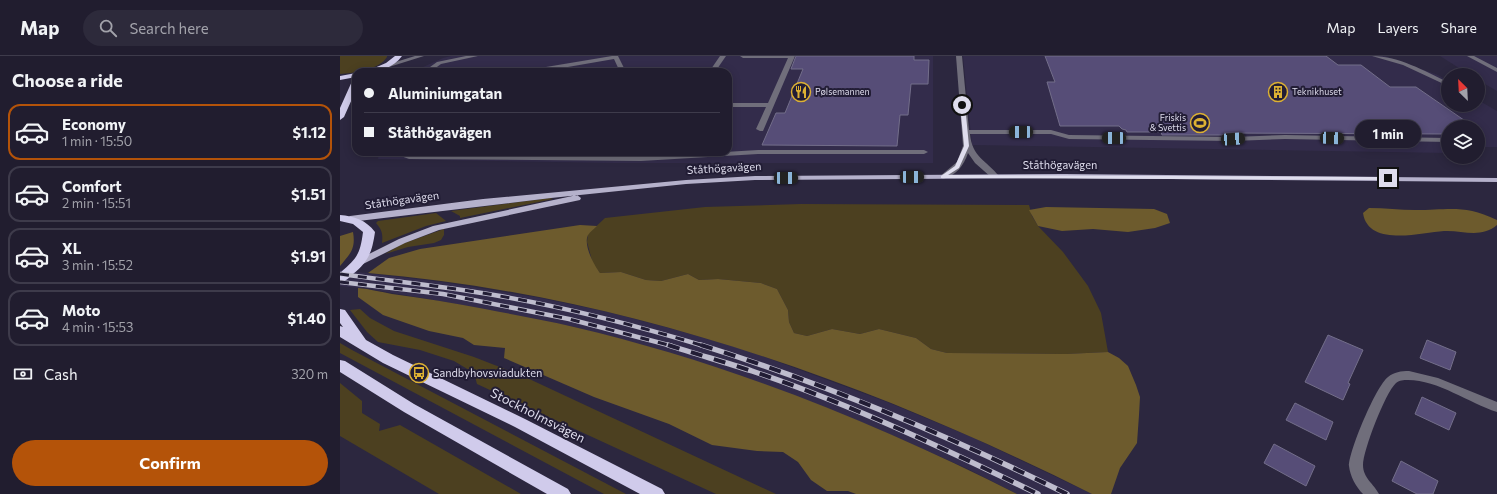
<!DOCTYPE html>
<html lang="en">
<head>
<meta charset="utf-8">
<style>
  body { margin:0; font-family:Commissioner,sans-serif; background:#2d2a3b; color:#f1f3f6; height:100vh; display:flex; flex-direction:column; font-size:15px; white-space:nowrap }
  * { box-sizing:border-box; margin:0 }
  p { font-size:13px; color:#a2a2aa }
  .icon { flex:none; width:22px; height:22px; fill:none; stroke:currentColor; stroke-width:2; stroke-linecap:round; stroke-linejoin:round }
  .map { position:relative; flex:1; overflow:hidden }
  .sheet { display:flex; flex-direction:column; background:#211d2f; width:340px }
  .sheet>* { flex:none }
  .guide { position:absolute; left:12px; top:12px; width:380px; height:88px; border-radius:12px; box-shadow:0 2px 10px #0003,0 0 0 1px #3e3b4b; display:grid; align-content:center; height:88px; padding:0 12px; background:#211d2f }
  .needle { width:26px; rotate:336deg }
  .tools { position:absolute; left:1101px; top:12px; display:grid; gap:8px }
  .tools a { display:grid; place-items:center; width:44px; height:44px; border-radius:50%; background:#211d2f; box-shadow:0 2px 10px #0003,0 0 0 1px #3e3b4b; font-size:20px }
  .end { position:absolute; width:18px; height:18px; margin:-9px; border:5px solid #dfdded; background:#111; box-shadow:0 0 0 2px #111 }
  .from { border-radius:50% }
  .bubble { position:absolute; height:28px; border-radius:14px; background:#211d2f; box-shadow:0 2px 10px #0003,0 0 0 1px #3e3b4b; font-size:13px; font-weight:700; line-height:28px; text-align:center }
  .car { position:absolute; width:12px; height:24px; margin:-12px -6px; border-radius:5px; box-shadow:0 0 3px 1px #0007; background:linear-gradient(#222 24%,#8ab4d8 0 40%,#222 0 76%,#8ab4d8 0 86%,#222 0) }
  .guide b { display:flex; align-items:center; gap:14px; height:38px; font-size:15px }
  .guide b+b { border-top:1px solid #3e3b4b }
  .guide i { width:10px; height:10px; background:#f1f3f6 }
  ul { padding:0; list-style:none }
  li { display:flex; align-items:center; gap:12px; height:56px; margin:0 8px 6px; padding:0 4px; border:2px solid #3e3b4b; border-radius:12px }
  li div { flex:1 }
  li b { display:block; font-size:15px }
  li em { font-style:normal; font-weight:700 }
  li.active { border-color:#b45309 }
  li>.icon { width:36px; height:36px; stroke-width:1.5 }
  h2 { padding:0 12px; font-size:18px; line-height:48px }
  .pay { display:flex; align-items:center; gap:10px; height:44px; padding:0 12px; font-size:15px }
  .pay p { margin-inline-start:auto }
  .cta { display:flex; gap:8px; margin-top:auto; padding:8px 12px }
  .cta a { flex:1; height:46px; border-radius:24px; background:#b45309; color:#fff; font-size:16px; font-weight:700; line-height:46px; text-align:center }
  header { display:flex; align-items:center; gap:24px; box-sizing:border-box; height:56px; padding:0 20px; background:#211d2f; border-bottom:1px solid #3e3b4b }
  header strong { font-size:19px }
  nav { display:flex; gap:22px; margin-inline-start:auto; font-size:14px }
  .search { width:280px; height:36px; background:#2d2a3b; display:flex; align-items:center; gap:10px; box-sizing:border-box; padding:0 14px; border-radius:22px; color:#a2a2aa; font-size:15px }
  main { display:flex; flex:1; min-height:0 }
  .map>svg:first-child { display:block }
  .built { fill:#332c4b }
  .green { fill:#4c4020 }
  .forest { fill:#6d5b2d }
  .building { fill:#564d77; stroke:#736e8a }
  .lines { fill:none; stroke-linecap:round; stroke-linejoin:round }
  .minor { fill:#706e7b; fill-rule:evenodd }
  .major { fill:#b5b1cb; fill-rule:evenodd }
  .highway { fill:#d0cbeb; fill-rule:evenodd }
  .rail-far1-casing { stroke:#bebccd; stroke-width:4.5 }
  .rail-casing { stroke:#bebccd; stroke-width:5.5 }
  .rail-far1 { stroke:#221d35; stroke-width:3; stroke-dasharray:9; stroke-linecap:butt }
  .rail { stroke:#221d35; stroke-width:4; stroke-dasharray:12; stroke-linecap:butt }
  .route { fill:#dfdded }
  .labels { text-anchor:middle; stroke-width:4; stroke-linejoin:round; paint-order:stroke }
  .far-poi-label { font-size:9px; fill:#dfdded; stroke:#221d35; text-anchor:start }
  .street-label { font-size:11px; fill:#dfdded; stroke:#221d35 }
  .poi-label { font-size:11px; fill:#dfdded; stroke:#221d35; text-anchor:start }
  .near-street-label { font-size:13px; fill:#dfdded; stroke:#221d35 }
</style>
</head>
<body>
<header>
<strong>Map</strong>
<div class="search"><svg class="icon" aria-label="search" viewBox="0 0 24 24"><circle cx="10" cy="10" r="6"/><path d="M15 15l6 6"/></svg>Search here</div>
<nav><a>Map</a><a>Layers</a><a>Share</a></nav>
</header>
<main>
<section class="sheet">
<h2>Choose a ride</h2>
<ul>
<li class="active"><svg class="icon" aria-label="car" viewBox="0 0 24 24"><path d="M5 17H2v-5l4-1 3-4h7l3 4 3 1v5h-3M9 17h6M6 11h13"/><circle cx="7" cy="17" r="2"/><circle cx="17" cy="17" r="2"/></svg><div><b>Economy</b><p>1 min · 15:50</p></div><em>$1.12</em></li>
<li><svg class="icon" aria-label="car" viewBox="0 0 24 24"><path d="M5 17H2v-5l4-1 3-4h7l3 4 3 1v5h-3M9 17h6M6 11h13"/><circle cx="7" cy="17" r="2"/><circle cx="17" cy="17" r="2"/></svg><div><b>Comfort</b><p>2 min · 15:51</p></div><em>$1.51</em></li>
<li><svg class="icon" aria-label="car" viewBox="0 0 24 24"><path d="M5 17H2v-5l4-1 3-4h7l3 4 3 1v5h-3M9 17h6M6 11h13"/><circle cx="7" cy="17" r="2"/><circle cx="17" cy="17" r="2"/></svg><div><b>XL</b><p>3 min · 15:52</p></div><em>$1.91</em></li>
<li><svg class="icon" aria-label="car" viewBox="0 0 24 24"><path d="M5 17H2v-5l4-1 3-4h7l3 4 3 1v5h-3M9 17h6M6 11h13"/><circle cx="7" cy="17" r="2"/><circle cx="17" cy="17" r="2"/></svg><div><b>Moto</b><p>4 min · 15:53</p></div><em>$1.40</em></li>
</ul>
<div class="pay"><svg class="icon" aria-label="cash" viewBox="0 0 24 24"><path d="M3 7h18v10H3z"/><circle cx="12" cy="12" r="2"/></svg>Cash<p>320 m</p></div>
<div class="cta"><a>Confirm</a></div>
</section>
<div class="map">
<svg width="1157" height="438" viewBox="0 0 1157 438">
  <rect width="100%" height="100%" fill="#2c273f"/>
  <!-- built -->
  <path class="built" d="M 111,0 L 593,0 L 593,107 L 273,107 L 38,103 L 39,96 L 388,96 L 388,16 L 72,16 L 103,2 Z
    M 623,0 L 1045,0 L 1098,19 L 1108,25 L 1108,49 L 1138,49 L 1138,44 L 1157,55 L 1157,91 L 1138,91 L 1138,71 L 1108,71 L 1108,97 L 632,89 Z
    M 1100,0 L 1157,0 L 1157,35 L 1138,24 L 1138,19 L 1130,19 Z
    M 0,214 L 102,226 L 201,242 L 268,256 L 333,273 L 406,294 L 547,346 L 634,382 L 752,438 L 677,438 L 628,413 L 533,371 L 432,331 L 369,310 L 287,285 L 234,271 L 111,247 L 29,233 L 0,230 Z"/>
  <!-- green -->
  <path class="green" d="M 0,0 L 47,0 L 47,1 C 39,14 14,17 0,18 Z
    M 210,142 L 213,143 L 120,162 L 120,160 L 111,155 Z
    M 461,148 L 689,149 L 692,160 L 698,170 L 723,196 L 748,230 L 761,257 L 768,296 L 726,298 L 607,297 L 591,293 L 576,282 L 539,273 L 520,278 L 492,273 L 467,280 L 454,277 L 449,266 L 448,254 L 437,233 L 421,227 L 378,223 L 359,224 L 348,218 L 321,225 L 306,224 L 281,216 L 260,217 L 253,208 L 247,186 L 248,178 L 265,162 L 365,151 Z
    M 96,157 L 106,165 L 86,170 L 42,187 C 43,178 42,174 36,167 L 38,165 Z
    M 104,173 L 104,179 L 101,184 L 94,187 L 68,191 L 45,198 L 62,188 Z
    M 20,253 L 30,262 L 54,275 L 134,301 L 185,321 L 436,438 L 376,438 L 137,328 L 134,317 L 114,305 L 80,294 L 38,286 L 27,276 L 10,254 Z
    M 0,287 L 12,294 L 286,438 L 264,438 L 0,297 Z
    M 0,327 L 22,345 L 22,357 L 40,368 L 39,375 L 60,369 L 181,438 L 99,438 L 0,380 Z"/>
  <!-- forest -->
  <path class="forest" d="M 706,151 L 814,153 L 827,158 L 830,167 L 815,172 L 788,176 L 753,173 L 722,175 L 698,170 L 689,154 Z
    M 1029,152 C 1045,152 1060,154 1075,154 C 1109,154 1124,148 1157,164 L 1157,169 C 1140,183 1123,174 1104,175 C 1080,177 1028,191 1023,157 Z
    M 240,169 L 257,170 C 254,173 250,176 248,179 C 243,189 254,209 260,217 L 281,216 L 306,224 L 321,225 L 348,218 L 359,224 L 378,223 L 421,227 L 437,233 L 448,254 L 449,266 L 454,277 L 467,280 L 492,273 L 520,278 L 539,273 L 576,282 L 591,293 L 607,297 L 726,298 L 768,296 L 779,302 L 788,310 L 796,329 L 800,341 L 799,359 L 797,387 L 780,412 L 771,438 L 752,438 C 527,325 280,238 28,217 L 49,202 L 80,193 Z
    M 13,176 C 16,193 10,198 0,210 L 0,180 Z
    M 18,232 C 30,233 41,236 52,238 C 83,242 114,247 145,253 C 175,259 205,264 234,271 C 388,307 537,367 677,438 L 516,438 L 508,435 L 487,435 L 471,424 L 458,406 L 443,396 L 417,395 L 372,389 L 329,368 L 254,341 L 164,302 L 165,292 L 134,289 L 123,282 L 89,275 L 43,259 L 18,241 Z"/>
  <!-- building -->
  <path class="building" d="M 456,0 L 574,0 L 574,4 L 589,4 L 588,28 L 571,28 L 568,59 L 560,59 L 557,90 L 422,89 L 436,57 L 445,57 L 463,13 L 451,13 Z
    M 705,0 L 986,0 L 998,9 L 1021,9 L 1050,31 L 1076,31 L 1134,71 L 1108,71 L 1108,78 L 884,77 L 887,79 L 822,79 L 821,76 L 787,76 L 786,74 L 782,73 L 779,70 L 720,70 L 707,26 L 715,26 Z
    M 988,279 L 1023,294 L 1008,327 L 1010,328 L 1003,344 L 965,326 Z
    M 1087,284 L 1116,296 L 1110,314 L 1080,302 Z
    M 1082,341 L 1116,357 L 1109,374 L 1075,358 Z
    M 955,347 L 993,366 L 986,384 L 946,364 Z
    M 934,388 L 975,410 L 966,430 L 924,407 Z
    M 1061,405 L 1098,425 L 1093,438 L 1077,438 L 1052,425 Z"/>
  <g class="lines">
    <!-- minor -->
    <path class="minor" d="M 75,0 L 84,0 L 49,11 L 46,9 Z
      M 126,0 L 138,0 L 101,8 L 90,16 L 83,16 L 97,6 Z
      M 272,0 L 278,0 L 286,16 L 280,16 L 274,3 L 199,16 L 185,16 L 188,14 Z
      M 380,0 L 386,0 L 375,16 L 369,16 Z
      M 400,0 L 455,0 L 423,75 L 420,75 L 416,73 L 426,51 L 388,51 L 388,47 L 428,47 L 448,2 L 403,2 Z
      M 616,0 L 622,0 L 629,74 L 711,74 L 729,79 L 893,81 L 945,79 L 1106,82 L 1108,82 L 1108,86 L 945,83 L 893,85 L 729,83 L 711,78 L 630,78 C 632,101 646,104 659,120 L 658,122 L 652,122 L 635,107 L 628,97 C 624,109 616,120 603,123 L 599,121 L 617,106 L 623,90 Z
      M 1032,0 C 1059,0 1084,15 1108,26 L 1108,30 L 1063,9 Z
      M 1127,0 L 1134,0 L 1157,12 L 1157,16 Z
      M 418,94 L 584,94 L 588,96 L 584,98 L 418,98 L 301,105 L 69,103 L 50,96 L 62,96 L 70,99 L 301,101 Z
      M 1069,315 L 1098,322 L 1157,346 L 1157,356 C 1129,347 1098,324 1068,324 C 1063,324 1060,324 1056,327 C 1045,337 1023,395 1023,409 C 1023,422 1034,428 1039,438 L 1023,438 C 1016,431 1010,420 1009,410 C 1009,395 1036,330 1048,321 C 1054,316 1061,315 1069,315 Z"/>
    <!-- major -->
    <path class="major" d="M 724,118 L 1157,122 L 1157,126 L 724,122 L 415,124 L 346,128 L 211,142 L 10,166 L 6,163 L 10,160 L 143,143 L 346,124 L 415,120 Z
      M 237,139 L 241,142 L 240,144 L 99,174 L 65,187 L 23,208 L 20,209 L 15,206 L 17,204 L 59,183 L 93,170 Z"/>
    <!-- highway -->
    <path class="highway" d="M 55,0 L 62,0 C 53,12 40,16 25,16 L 46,7 Z
      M 16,17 L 16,21 L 0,24 L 0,20 Z
      M 13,23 L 16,23 L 16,34 L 4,61 L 0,64 L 0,52 Z
      M 0,159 C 14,160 26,164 35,176 C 32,196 29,205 13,218 C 9,222 6,225 0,227 L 0,217 C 17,202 20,199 23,176 L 13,168 L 0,165 Z
      M 0,253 L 5,254 L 26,284 L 53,299 L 185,363 L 322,433 L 325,438 L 300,438 L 175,371 L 43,307 L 0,281 L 0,270 L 3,271 L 0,267 Z
      M 0,304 L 5,305 L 74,348 L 228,433 L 231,438 L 207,438 L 64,356 L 0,316 Z"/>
    <!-- rail-far1 casing -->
    <g class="rail-far1-casing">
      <path id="rail-far1" d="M 0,218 C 51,225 103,230 154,239 C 225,251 295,269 364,290
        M 0,226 L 103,238 L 229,263 L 332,290"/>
    </g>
    <!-- rail casing -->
    <g class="rail-casing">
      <path id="rail" d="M 328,289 C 356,298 384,306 412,315 C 510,348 605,393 698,438
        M 361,289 C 489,329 607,379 727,438"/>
    </g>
    <!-- rail-far1 -->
    <use href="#rail-far1" class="rail-far1"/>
    <!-- rail -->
    <use href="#rail" class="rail"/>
  </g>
  <!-- route -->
  <path class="route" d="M 622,48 L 625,49 L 629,90 L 619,112 L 608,119 L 1048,121 L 1051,122 L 1048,124 L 601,122 L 601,120 L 615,110 L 624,90 L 620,49 Z"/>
  <!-- icons -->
  <defs>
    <g id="restaurant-ring" transform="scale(1)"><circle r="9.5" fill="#221d35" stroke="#ddb133" stroke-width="1.5"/><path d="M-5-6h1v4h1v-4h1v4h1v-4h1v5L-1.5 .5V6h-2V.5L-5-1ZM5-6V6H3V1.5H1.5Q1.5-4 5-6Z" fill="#ddb133"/></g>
    <g id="building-ring" transform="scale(1)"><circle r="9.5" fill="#221d35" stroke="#ddb133" stroke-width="1.5"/><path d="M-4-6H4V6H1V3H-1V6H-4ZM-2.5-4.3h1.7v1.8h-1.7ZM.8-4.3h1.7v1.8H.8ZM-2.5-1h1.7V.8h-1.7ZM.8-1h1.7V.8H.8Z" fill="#ddb133"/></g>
    <g id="stadium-ring" transform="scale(1)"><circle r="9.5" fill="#221d35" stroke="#ddb133" stroke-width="1.5"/><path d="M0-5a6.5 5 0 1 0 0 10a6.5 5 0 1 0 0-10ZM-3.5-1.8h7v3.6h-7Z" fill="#ddb133"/></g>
    <g id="bus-ring" transform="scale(1)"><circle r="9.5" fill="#221d35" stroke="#ddb133" stroke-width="1.5"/><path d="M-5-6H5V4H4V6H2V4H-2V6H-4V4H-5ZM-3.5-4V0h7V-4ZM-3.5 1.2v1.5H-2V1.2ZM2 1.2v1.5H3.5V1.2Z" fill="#ddb133"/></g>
  </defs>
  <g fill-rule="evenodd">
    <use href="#restaurant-ring" x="461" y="36"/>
    <use href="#building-ring" x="938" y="36"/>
    <use href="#stadium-ring" x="860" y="67"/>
    <use href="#bus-ring" x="79" y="317"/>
  </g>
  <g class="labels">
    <!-- far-poi labels -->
    <g class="far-poi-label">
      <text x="475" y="39">Pølsemannen</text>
      <text x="952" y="39">Teknikhuset</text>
      <text x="846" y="65" text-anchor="end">Friskis<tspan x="846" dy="10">&amp; Svettis</tspan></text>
    </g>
    <!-- street labels -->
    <g class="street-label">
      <text x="720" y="113">Ståthögavägen</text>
      <text transform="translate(384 112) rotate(-3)" y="4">Ståthögavägen</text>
      <text transform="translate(62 144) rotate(-8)" y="4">Ståthögavägen</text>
    </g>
    <!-- poi labels -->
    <g class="poi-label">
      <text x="93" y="321">Sandbyhovsviadukten</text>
    </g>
    <!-- near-street labels -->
    <g class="near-street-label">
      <text transform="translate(198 359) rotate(27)" y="5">Stockholmsvägen</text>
    </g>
  </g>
</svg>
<div class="tools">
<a><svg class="needle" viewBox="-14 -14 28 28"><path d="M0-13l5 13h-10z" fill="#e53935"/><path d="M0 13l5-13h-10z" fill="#a2a2aa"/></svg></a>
<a><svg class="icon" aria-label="layers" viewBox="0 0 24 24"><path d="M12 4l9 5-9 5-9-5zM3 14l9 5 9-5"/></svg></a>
</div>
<i class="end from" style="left:622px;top:49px"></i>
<i class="end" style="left:1048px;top:122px"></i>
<div class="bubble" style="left:1015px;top:64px;width:66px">1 min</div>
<i class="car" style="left:681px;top:76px;rotate:270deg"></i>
<i class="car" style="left:774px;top:82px;rotate:271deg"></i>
<i class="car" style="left:992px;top:82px;rotate:92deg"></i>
<i class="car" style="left:893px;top:83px;rotate:86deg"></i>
<i class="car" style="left:572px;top:121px;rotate:90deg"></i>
<i class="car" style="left:446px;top:122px;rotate:90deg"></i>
<div class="guide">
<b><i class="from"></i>Aluminiumgatan</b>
<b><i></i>Ståthögavägen</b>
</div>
</div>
</main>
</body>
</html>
